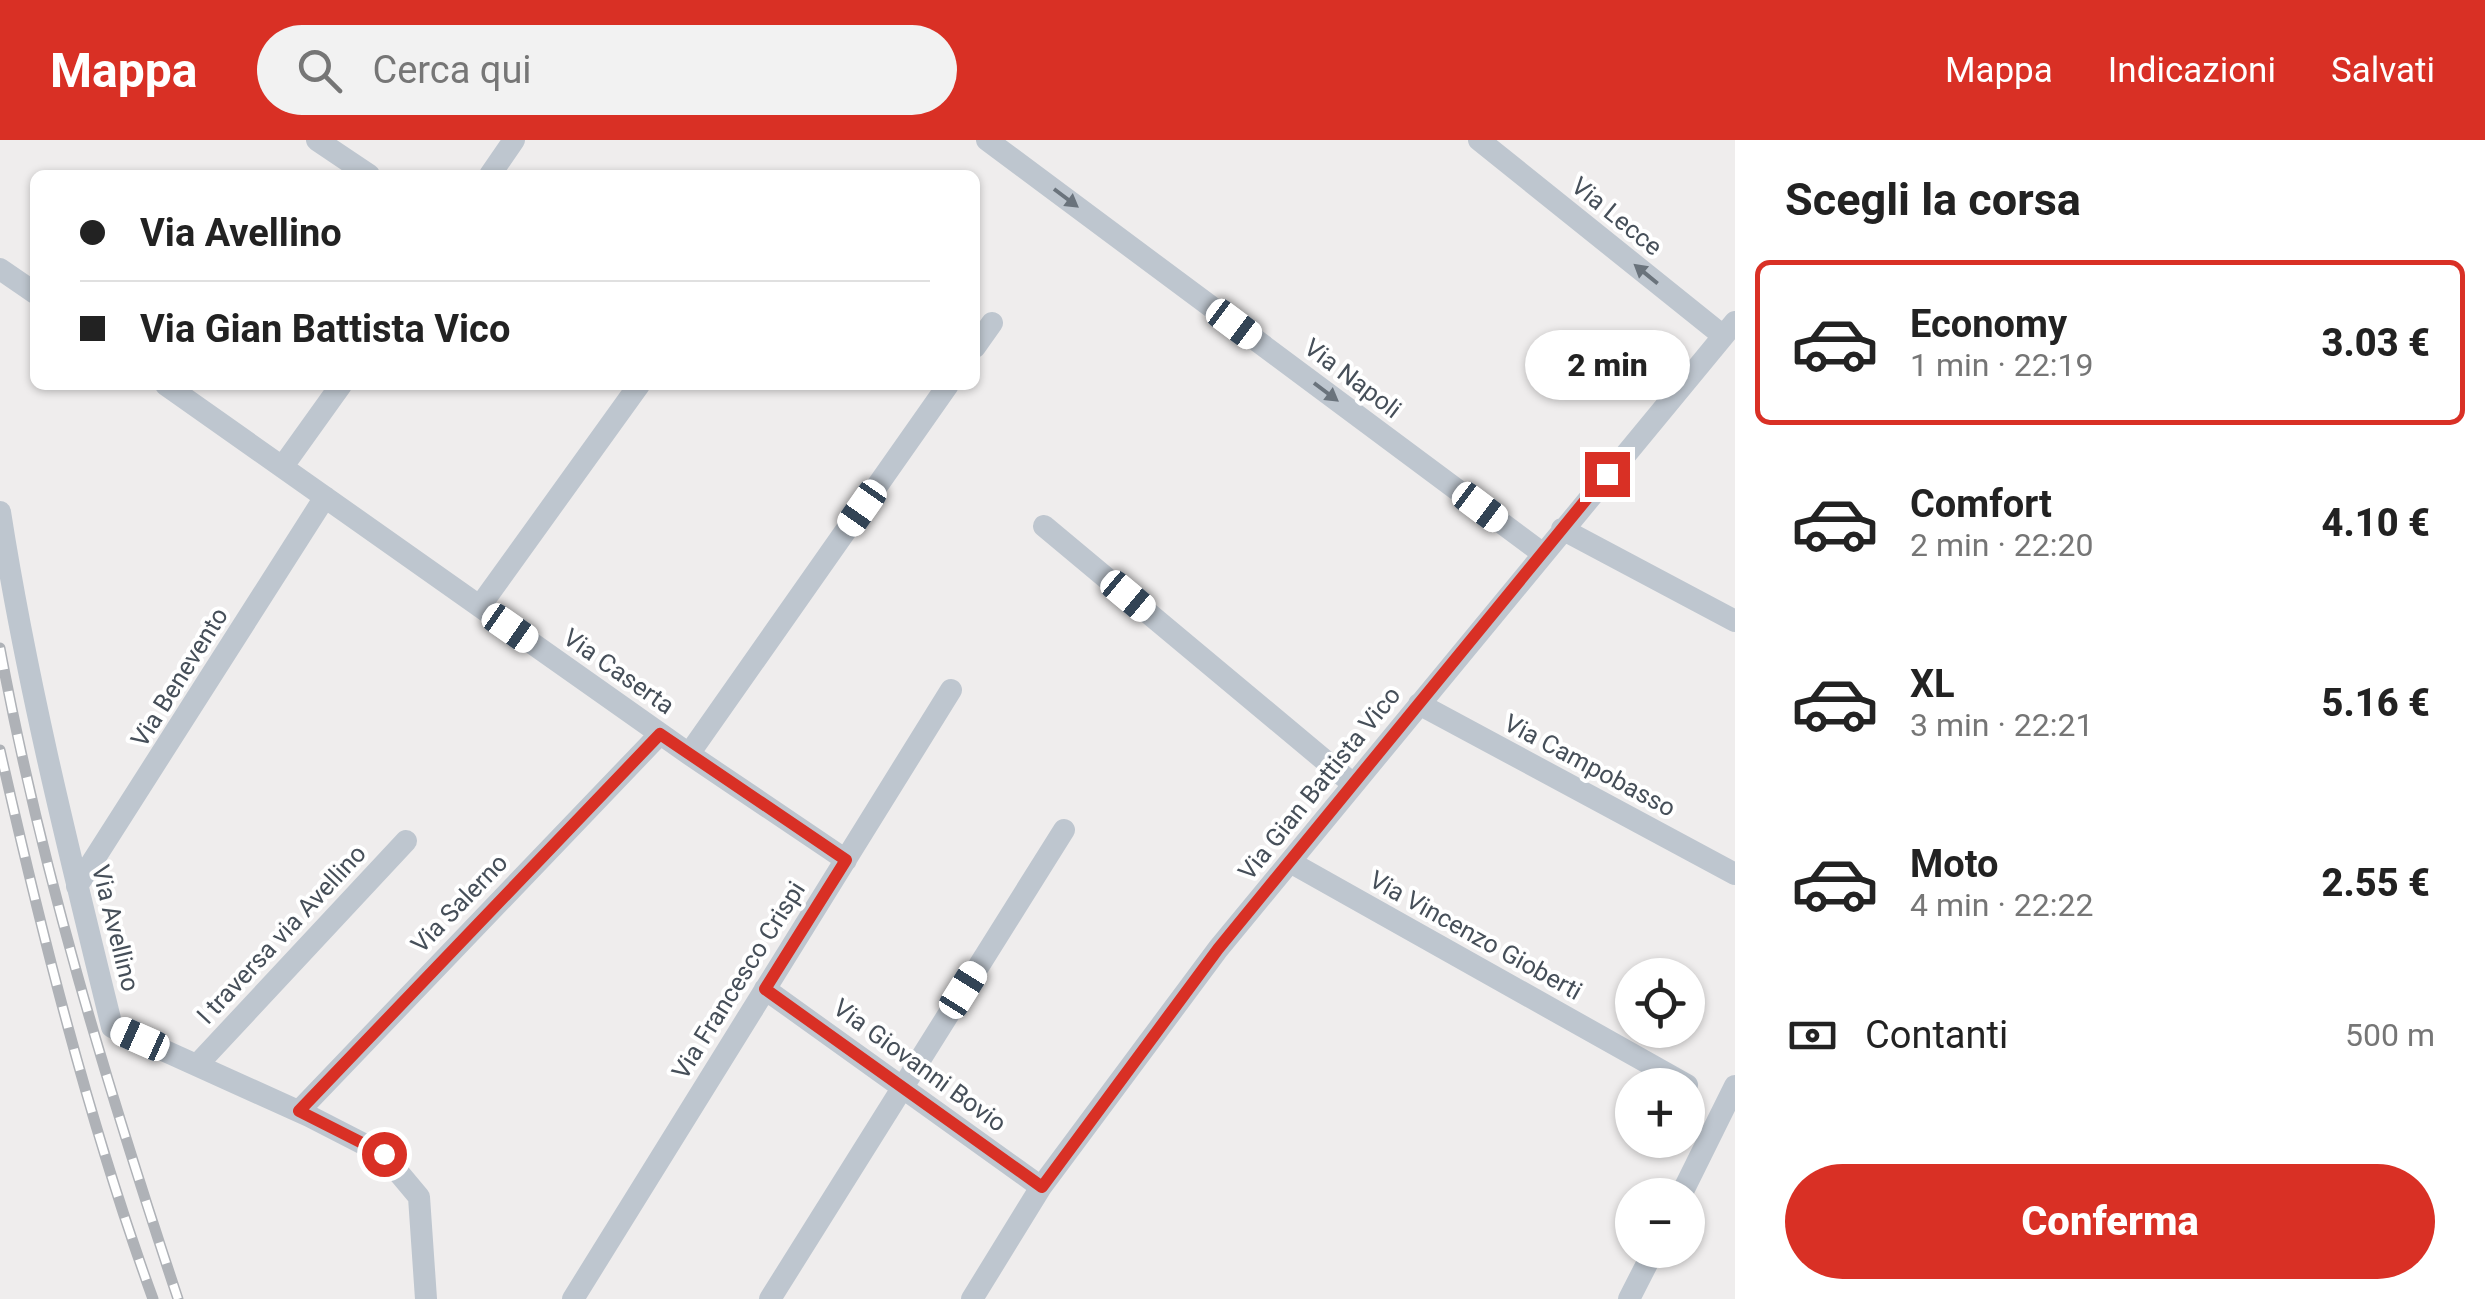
<!DOCTYPE html>
<html lang="it">
<head>
<meta charset="utf-8">
<style>
  body { margin:0; font-family:Roboto,sans-serif; background:#f2f2f2; color:#222; height:100vh; display:flex; flex-direction:column; font-size:38px; white-space:nowrap }
  * { box-sizing:border-box; margin:0 }
  p { font-size:32px; color:#767676 }
  .icon { flex:none; width:55px; height:55px; fill:none; stroke:currentColor; stroke-width:2; stroke-linecap:round; stroke-linejoin:round }
  .map { position:relative; flex:1; overflow:hidden }
  .panel { display:flex; flex-direction:column; background:#fff; width:750px }
  .panel>* { flex:none }
  .top-card { position:absolute; left:30px; top:30px; width:950px; height:220px; border-radius:15px; box-shadow:0 2px 8px #0004; display:grid; align-content:center; height:220px; padding:0 50px; background:#fff }
  .buttons { position:absolute; left:1615px; top:818px; display:grid; gap:20px }
  .buttons a { display:grid; place-items:center; width:90px; height:90px; border-radius:50%; background:#fff; box-shadow:0 2px 8px #0004; font-size:50px }
  .end { position:absolute; width:45px; height:45px; margin:-22px; border:12px solid #d93025; background:#fff; box-shadow:0 0 0 5px #fff }
  .from { border-radius:50% }
  .bubble { position:absolute; height:70px; border-radius:35px; background:#fff; box-shadow:0 2px 8px #0004; font-size:32px; font-weight:800; line-height:70px; text-align:center }
  .car { position:absolute; width:30px; height:60px; margin:-30px -15px; border-radius:12px; box-shadow:0 0 8px 2px #0007; background:linear-gradient(#fff 24%,#345 0 40%,#fff 0 76%,#345 0 86%,#fff 0) }
  .top-card b { display:flex; align-items:center; gap:35px; height:95px; font-size:38px }
  .top-card b+b { border-top:2px solid #e0e0e0 }
  .top-card i { width:25px; height:25px; background:#222 }
  ul { padding:0; list-style:none }
  li { display:flex; align-items:center; gap:30px; height:165px; margin:0 20px 15px; padding:0 30px; border:5px solid transparent; border-radius:15px }
  li div { flex:1 }
  li b { display:block; font-size:38px }
  li em { font-style:normal; font-weight:800 }
  li.active { border-color:#d93025 }
  li>.icon { width:90px; height:90px; stroke-width:1.5 }
  h2 { padding:0 50px; font-size:45px; line-height:120px }
  .pay { display:flex; align-items:center; gap:25px; height:110px; padding:0 50px; font-size:38px }
  .pay p { margin-inline-start:auto }
  .action { display:flex; gap:20px; margin-top:auto; padding:20px 50px }
  .action a { flex:1; height:115px; border-radius:60px; background:#d93025; color:#fff; font-size:40px; font-weight:800; line-height:115px; text-align:center }
  header { display:flex; align-items:center; gap:60px; box-sizing:border-box; height:140px; padding:0 50px; background:#d93025; color:#fff }
  header strong { font-size:48px }
  nav { display:flex; gap:55px; margin-inline-start:auto; font-size:35px }
  .search { width:700px; height:90px; background:#f2f2f2; display:flex; align-items:center; gap:25px; box-sizing:border-box; padding:0 35px; border-radius:55px; color:#767676; font-size:38px }
  main { display:flex; flex:1; min-height:0 }
  .map>svg:first-child { display:block }
  .lines { fill:none; stroke-linecap:round; stroke-linejoin:round }
  .street { stroke:#bec6cf; stroke-width:22 }
  .rail-casing { stroke:#afb2b7; stroke-width:11 }
  .rail { stroke:#fff; stroke-width:8; stroke-dasharray:22; stroke-linecap:butt }
  .oneway { fill:#6a737c }
  .route { stroke:#d93025; stroke-width:12 }
  .labels { text-anchor:middle; stroke-width:8; stroke-linejoin:round; paint-order:stroke }
  .street-label { font-size:25px; fill:#464f59; stroke:#fff }
</style>
</head>
<body>
<header>
<strong>Mappa</strong>
<div class="search"><svg class="icon" aria-label="search" viewBox="0 0 24 24"><circle cx="10" cy="10" r="6"/><path d="M15 15l6 6"/></svg>Cerca qui</div>
<nav><a>Mappa</a><a>Indicazioni</a><a>Salvati</a></nav>
</header>
<main>
<div class="map">
<svg width="1735" height="1159" viewBox="0 0 1735 1159">
  <rect width="100%" height="100%" fill="#efeded"/>
  <g class="lines">
    <!-- street -->
    <path class="street" d="M 317,0 L 369,35
      M 987,0 L 1542,413
      M 1479,0 L 1722,195
      M 490,35 L 514,0
      M 0,129 L 35,153
      M 975,207 L 992,183
      M 166,245 L 689,614 L 846,720
      M 283,326 L 341,245
      M 0,372 C 27,545 70,716 112,887 L 309,976 L 383,1014 L 419,1057 L 426,1159
      M 1044,386 L 1353,644
      M 1562,389 L 1735,481
      M 480,466 L 639,245
      M 1419,564 L 1735,734
      M 689,614 L 948,245
      M 1290,722 L 1687,945
      M 77,746 L 325,357
      M 765,849 L 1041,1047
      M 197,925 L 406,701
      M 299,971 L 660,594
      M 1681,1055 L 1735,946
      M 573,1159 L 951,550
      M 770,1159 L 1064,690
      M 972,1159 L 1041,1047 L 1218,809 L 1735,182
      M 1629,1159 L 1654,1110"/>
    <!-- rail casing -->
    <g class="rail-casing">
      <path id="rail" d="M 0,508 C 41,729 107,946 178,1159
        M 0,610 C 42,795 88,980 153,1159"/>
    </g>
    <!-- rail -->
    <use href="#rail" class="rail"/>
  </g>
  <!-- one-way arrows -->
  <defs><path id="oneway-solid" d="M-6-.8H1V-3.2L6.5 0L1 3.2V.8H-6Z" transform="scale(2.5)"/></defs>
  <g class="oneway">
    <use href="#oneway-solid" transform="translate(1066 58) rotate(37)"/>
    <use href="#oneway-solid" transform="translate(1646 134) rotate(-141)"/>
    <use href="#oneway-solid" transform="translate(1326 252) rotate(37)"/>
  </g>
  <g class="lines">
    <!-- route -->
    <path class="route" d="M 384,1014 L 299,971 L 660,594 L 846,720 L 765,849 L 1042,1047 L 1218,809 L 1607,334"/>
  </g>
  <g class="labels">
    <!-- street labels -->
    <g class="street-label">
      <text transform="translate(1617 76) rotate(39)" y="9">Via Lecce</text>
      <text transform="translate(1353 238) rotate(37)" y="9">Via Napoli</text>
      <text transform="translate(619 531) rotate(35)" y="9">Via Caserta</text>
      <text transform="translate(179 537) rotate(-58)" y="9">Via Benevento</text>
      <text transform="translate(1590 625) rotate(28)" y="9">Via Campobasso</text>
      <text transform="translate(1319 643) rotate(-51)" y="9">Via Gian Battista Vico</text>
      <text transform="translate(459 763) rotate(-46)" y="9">Via Salerno</text>
      <text transform="translate(116 788) rotate(76)" y="9">Via Avellino</text>
      <text transform="translate(281 794) rotate(-47)" y="9">I traversa via Avellino</text>
      <text transform="translate(1476 795) rotate(29)" y="9">Via Vincenzo Gioberti</text>
      <text transform="translate(738 840) rotate(-58)" y="9">Via Francesco Crispi</text>
      <text transform="translate(920 925) rotate(36)" y="9">Via Giovanni Bovio</text>
    </g>
  </g>
</svg>
<div class="buttons">
<a><svg class="icon" aria-label="locate" viewBox="0 0 24 24"><circle cx="12" cy="12" r="6"/><path d="M12 2v4M12 18v4M2 12h4M18 12h4"/></svg></a>
<a>+</a>
<a>−</a>
</div>
<i class="end from" style="left:384px;top:1014px"></i>
<i class="end" style="left:1607px;top:334px"></i>
<div class="bubble" style="left:1525px;top:190px;width:165px">2 min</div>
<i class="car" style="left:1234px;top:184px;rotate:127deg"></i>
<i class="car" style="left:1480px;top:367px;rotate:127deg"></i>
<i class="car" style="left:862px;top:368px;rotate:215deg"></i>
<i class="car" style="left:1128px;top:456px;rotate:130deg"></i>
<i class="car" style="left:510px;top:488px;rotate:125deg"></i>
<i class="car" style="left:963px;top:850px;rotate:32deg"></i>
<i class="car" style="left:140px;top:899px;rotate:294deg"></i>
<div class="top-card">
<b><i class="from"></i>Via Avellino</b>
<b><i></i>Via Gian Battista Vico</b>
</div>
</div>
<section class="panel">
<h2>Scegli la corsa</h2>
<ul>
<li class="active"><svg class="icon" aria-label="car" viewBox="0 0 24 24"><path d="M5 17H2v-5l4-1 3-4h7l3 4 3 1v5h-3M9 17h6M6 11h13"/><circle cx="7" cy="17" r="2"/><circle cx="17" cy="17" r="2"/></svg><div><b>Economy</b><p>1 min · 22:19</p></div><em>3.03 €</em></li>
<li><svg class="icon" aria-label="car" viewBox="0 0 24 24"><path d="M5 17H2v-5l4-1 3-4h7l3 4 3 1v5h-3M9 17h6M6 11h13"/><circle cx="7" cy="17" r="2"/><circle cx="17" cy="17" r="2"/></svg><div><b>Comfort</b><p>2 min · 22:20</p></div><em>4.10 €</em></li>
<li><svg class="icon" aria-label="car" viewBox="0 0 24 24"><path d="M5 17H2v-5l4-1 3-4h7l3 4 3 1v5h-3M9 17h6M6 11h13"/><circle cx="7" cy="17" r="2"/><circle cx="17" cy="17" r="2"/></svg><div><b>XL</b><p>3 min · 22:21</p></div><em>5.16 €</em></li>
<li><svg class="icon" aria-label="car" viewBox="0 0 24 24"><path d="M5 17H2v-5l4-1 3-4h7l3 4 3 1v5h-3M9 17h6M6 11h13"/><circle cx="7" cy="17" r="2"/><circle cx="17" cy="17" r="2"/></svg><div><b>Moto</b><p>4 min · 22:22</p></div><em>2.55 €</em></li>
</ul>
<div class="pay"><svg class="icon" aria-label="cash" viewBox="0 0 24 24"><path d="M3 7h18v10H3z"/><circle cx="12" cy="12" r="2"/></svg>Contanti<p>500 m</p></div>
<div class="action"><a>Conferma</a></div>
</section>
</main>
</body>
</html>
